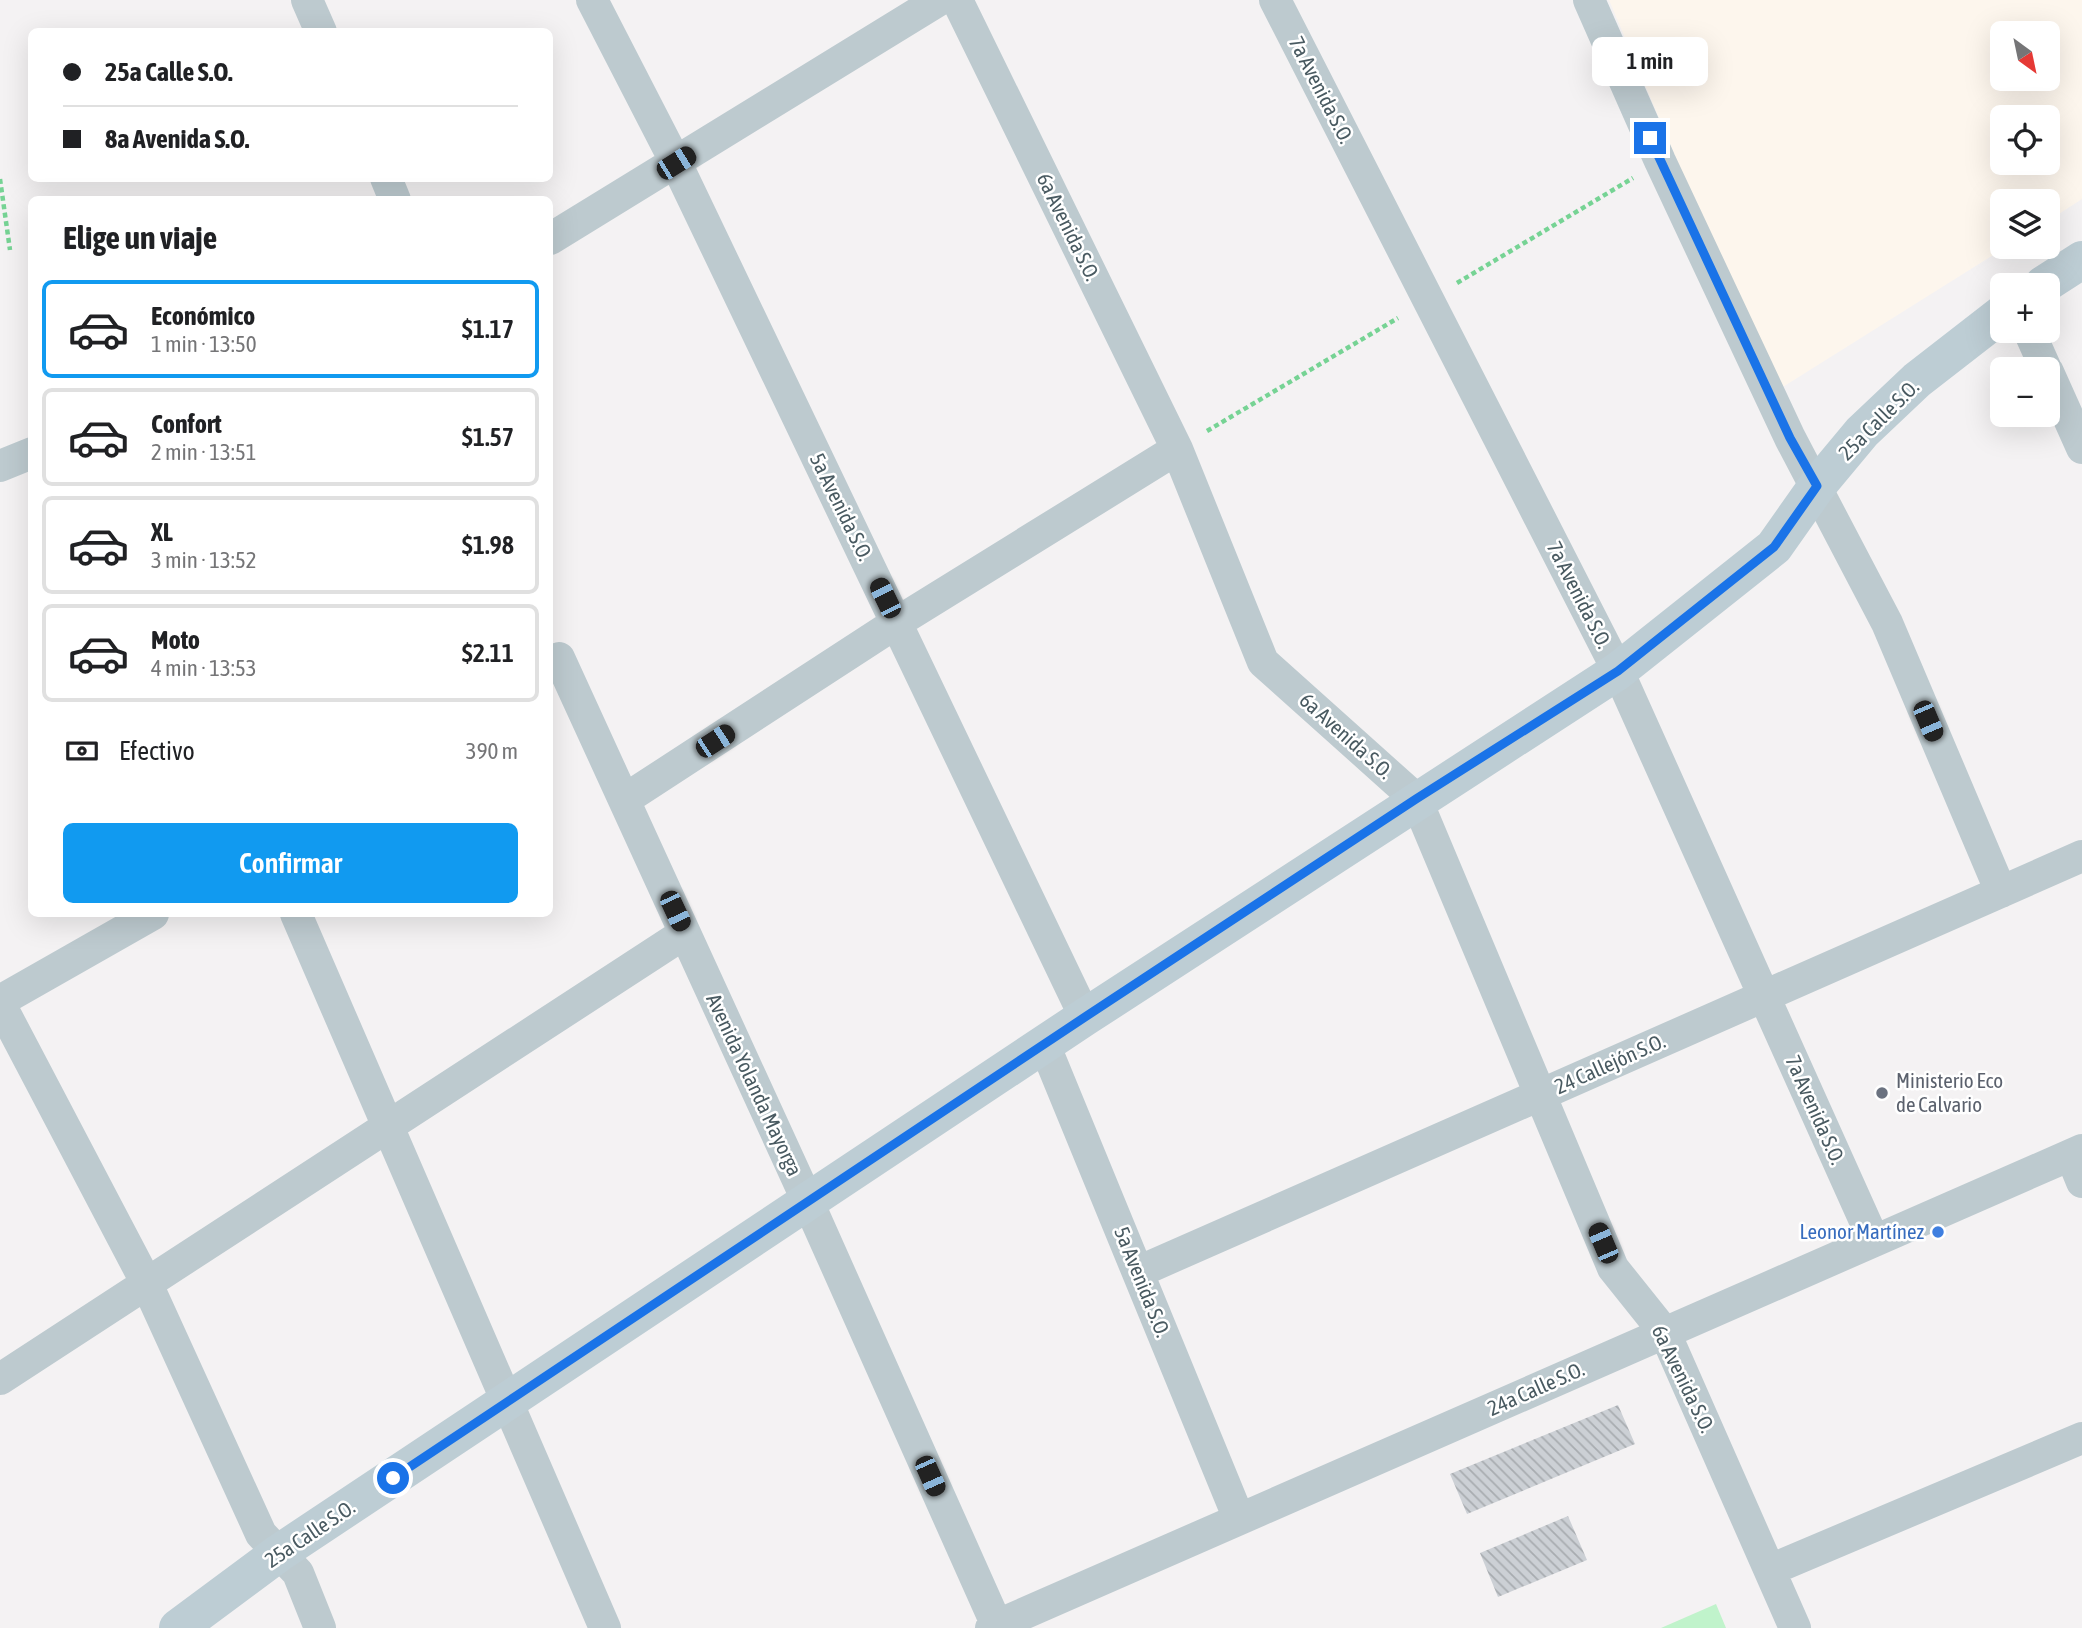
<!DOCTYPE html>
<html lang="es">
<head>
<meta charset="utf-8">
<style>
  body { margin:0; font-family:"Asap Condensed",sans-serif; background:#f2f2f2; color:#202124; height:100vh; display:flex; flex-direction:column; font-size:26px; white-space:nowrap }
  * { box-sizing:border-box; margin:0 }
  p { font-size:23px; color:#757577 }
  .icon { flex:none; width:38px; height:38px; fill:none; stroke:currentColor; stroke-width:2; stroke-linecap:round; stroke-linejoin:round }
  .map { position:relative; flex:1; overflow:hidden }
  .drawer { position:absolute; left:28px; top:196px; width:525px; height:721px; display:flex; flex-direction:column; background:#fff; border-radius:10px; box-shadow:0 7px 28px #0002 }
  .drawer>* { flex:none }
  .banner { position:absolute; left:28px; top:28px; width:525px; height:154px; border-radius:10px; box-shadow:0 7px 28px #0002; display:grid; align-content:center; height:154px; padding:0 35px; background:#fff }
  .needle { width:46px; rotate:147deg }
  .controls { position:absolute; left:1990px; top:21px; display:grid; gap:14px }
  .controls a { display:grid; place-items:center; width:70px; height:70px; border-radius:10px; background:#fff; box-shadow:0 7px 28px #0002; font-size:35px }
  .end { position:absolute; width:32px; height:32px; margin:-16px; border:9px solid #1a73e8; background:#fff; box-shadow:0 0 0 4px #fff }
  .from { border-radius:50% }
  .bubble { position:absolute; height:49px; border-radius:10px; background:#fff; box-shadow:0 7px 28px #0002; font-size:23px; font-weight:600; line-height:49px; text-align:center }
  .car { position:absolute; width:21px; height:42px; margin:-21px -10px; border-radius:9px; box-shadow:0 0 5px 2px #0007; background:linear-gradient(#222 24%,#8ab4d8 0 40%,#222 0 76%,#8ab4d8 0 86%,#222 0) }
  .banner b { display:flex; align-items:center; gap:24px; height:66px; font-size:26px }
  .banner b+b { border-top:2px solid #e0e0e0 }
  .banner i { width:18px; height:18px; background:#202124 }
  ul { padding:0; list-style:none }
  li { display:flex; align-items:center; gap:21px; height:98px; margin:0 14px 10px; padding:0 21px; border:4px solid #e0e0e0; border-radius:10px }
  li div { flex:1 }
  li b { display:block; font-size:26px }
  li em { font-style:normal; font-weight:600 }
  li.on { border-color:#119af0 }
  li>.icon { width:63px; height:63px; stroke-width:1.5 }
  h2 { padding:0 35px; font-size:32px; line-height:84px }
  .pay { display:flex; align-items:center; gap:18px; height:77px; padding:0 35px; font-size:26px }
  .pay p { margin-inline-start:auto }
  .primary-button { display:flex; gap:14px; margin-top:auto; padding:14px 35px }
  .primary-button a { flex:1; height:80px; border-radius:10px; background:#119af0; color:#fff; font-size:28px; font-weight:600; line-height:80px; text-align:center }
  .map>svg:first-child { display:block }
  .commercial { fill:#fdf6ed; fill-rule:evenodd }
  .green { fill:#c0f3cb }
  .building { fill:url(#building-back-hatch) }
  .lines { fill:none; stroke-linecap:round; stroke-linejoin:round }
  .path { stroke:#76d394; stroke-width:4.5; stroke-dasharray:5 3.5; stroke-linecap:butt }
  .street { stroke:#bdcacf; stroke-width:32 }
  .secondary { stroke:#bdcdd4; stroke-width:38 }
  .route { stroke:#1a73e8; stroke-width:9 }
  .worship-dot { fill:#6b7280; stroke:#fff; stroke-width:2.5 }
  .shop-dot { fill:#3f7fe0; stroke:#fff; stroke-width:2.5 }
  .labels { text-anchor:middle; stroke-width:5; stroke-linejoin:round; paint-order:stroke }
  .street-label { font-size:21px; fill:#495a61; stroke:#fff }
  .worship-label { font-size:21px; fill:#5b616d; stroke:#fff; text-anchor:start }
  .shop-label { font-size:21px; fill:#366cbe; stroke:#fff; text-anchor:end }
</style>
</head>
<body>
<div class="map">
<svg width="2082" height="1628" viewBox="0 0 2082 1628">
  <defs>
    <pattern id="building-back-hatch" width="6" height="6" patternUnits="userSpaceOnUse" patternTransform="scale(1.75)"><rect width="6" height="6" fill="#ccd0d5"/><path d="M-1 5l2 2M0 0l6 6M5-1l2 2" fill="none" stroke="#a8acb0"/></pattern>
  </defs>
  <rect width="100%" height="100%" fill="#f4f2f3"/>
  <!-- commercial -->
  <path class="commercial" d="M 1609,0 L 2082,0 L 2082,199 L 2048,221 L 2048,201 L 2002,201 L 2002,247 L 2006,247 L 1775,392 ZM 2002,33 L 2048,33 L 2048,79 L 2002,79 ZM 2002,117 L 2048,117 L 2048,163 L 2002,163 Z"/>
  <!-- green -->
  <path class="green" d="M 1716,1604 L 1726,1628 L 1661,1628 Z"/>
  <!-- building -->
  <path class="building" d="M 1618,1405 L 1635,1444 L 1467,1514 L 1450,1474 Z
    M 1568,1516 L 1587,1560 L 1498,1597 L 1480,1553 Z"/>
  <g class="lines">
    <!-- path -->
    <path class="path" d="M 0,179 L 10,250
      M 1457,283 L 1633,178
      M 1207,431 L 1398,318"/>
    <!-- street -->
    <path class="street" d="M 307,0 L 321,32
      M 592,0 L 676,163 L 1085,1017
      M 957,0 L 1177,449 L 1263,662 L 1416,799 L 1613,1268 L 1665,1333 L 1795,1628
      M 1275,0 L 1618,671 L 1874,1241
      M 1589,0 L 1660,161 L 1790,438 L 1887,623 L 2001,892
      M 386,178 L 395,200
      M 550,239 L 939,0
      M 2029,331 L 2046,369
      M 2048,372 L 2082,448
      M 0,466 L 32,453
      M 559,658 L 808,1202 L 998,1628
      M 624,800 L 896,623 L 1177,449
      M 296,914 L 605,1628
      M 0,1001 L 153,914
      M 0,1004 L 146,1282 L 261,1534 L 298,1573 L 320,1628
      M 1044,1044 L 1239,1519
      M 2071,1155 L 2082,1182
      M 1138,1272 L 2082,856
      M 0,1379 L 685,933
      M 1770,1570 L 2082,1438
      M 991,1628 L 2082,1150"/>
    <!-- secondary -->
    <path class="secondary" d="M 2043,285 L 2082,260
      M 178,1628 L 279,1553 L 1085,1017 L 1618,671 L 1774,547 L 1817,486 L 1862,432 L 1917,380 L 2002,314"/>
  </g>
  <g class="lines">
    <!-- route -->
    <path class="route" d="M 393,1478 L 1085,1017 L 1416,799 L 1618,671 L 1774,547 L 1817,486 L 1790,438 L 1650,138"/>
  </g>
  <!-- markers -->
  <circle class="worship-dot" cx="1882" cy="1093" r="7"/>
  <circle class="shop-dot" cx="1938" cy="1232" r="7"/>
  <g class="labels">
    <!-- street labels -->
    <g class="street-label">
      <text transform="translate(1321 90) rotate(63)" y="7">7a Avenida S.O.</text>
      <text transform="translate(1068 227) rotate(64)" y="7">6a Avenida S.O.</text>
      <text transform="translate(1879 420) rotate(-45)" y="7">25a Calle S.O.</text>
      <text transform="translate(841 507) rotate(64)" y="7">5a Avenida S.O.</text>
      <text transform="translate(1579 595) rotate(63)" y="7">7a Avenida S.O.</text>
      <text transform="translate(1346 736) rotate(42)" y="7">6a Avenida S.O.</text>
      <text transform="translate(1610 1064) rotate(-24)" y="7">24 Callejón S.O.</text>
      <text transform="translate(754 1085) rotate(65)" y="7">Avenida Yolanda Mayorga</text>
      <text transform="translate(1815 1110) rotate(66)" y="7">7a Avenida S.O.</text>
      <text transform="translate(1142 1282) rotate(68)" y="7">5a Avenida S.O.</text>
      <text transform="translate(1683 1379) rotate(64)" y="7">6a Avenida S.O.</text>
      <text transform="translate(1536 1389) rotate(-24)" y="7">24a Calle S.O.</text>
      <text transform="translate(310 1534) rotate(-34)" y="7">25a Calle S.O.</text>
    </g>
    <!-- worship labels -->
    <g class="worship-label">
      <text x="1896" y="1088">Ministerio Eco<tspan x="1896" dy="24">de Calvario</tspan></text>
    </g>
    <!-- shop labels -->
    <g class="shop-label">
      <text x="1924" y="1239">Leonor Martínez</text>
    </g>
  </g>
</svg>
<div class="controls">
<a><svg class="needle" viewBox="-14 -14 28 28"><path d="M0-13l5 13h-10z" fill="#e53935"/><path d="M0 13l5-13h-10z" fill="#757577"/></svg></a>
<a><svg class="icon" aria-label="locate" viewBox="0 0 24 24"><circle cx="12" cy="12" r="6"/><path d="M12 2v4M12 18v4M2 12h4M18 12h4"/></svg></a>
<a><svg class="icon" aria-label="layers" viewBox="0 0 24 24"><path d="M12 4l9 5-9 5-9-5zM3 14l9 5 9-5"/></svg></a>
<a>+</a>
<a>−</a>
</div>
<i class="end from" style="left:393px;top:1478px"></i>
<i class="end" style="left:1650px;top:138px"></i>
<div class="bubble" style="left:1592px;top:37px;width:116px">1 min</div>
<i class="car" style="left:676px;top:163px;rotate:58deg"></i>
<i class="car" style="left:885px;top:598px;rotate:334deg"></i>
<i class="car" style="left:1928px;top:721px;rotate:157deg"></i>
<i class="car" style="left:715px;top:741px;rotate:57deg"></i>
<i class="car" style="left:675px;top:911px;rotate:155deg"></i>
<i class="car" style="left:1603px;top:1243px;rotate:337deg"></i>
<i class="car" style="left:930px;top:1476px;rotate:156deg"></i>
<div class="banner">
<b><i class="from"></i>25a Calle S.O.</b>
<b><i></i>8a Avenida S.O.</b>
</div>
<section class="drawer">
<h2>Elige un viaje</h2>
<ul>
<li class="on"><svg class="icon" aria-label="car" viewBox="0 0 24 24"><path d="M5 17H2v-5l4-1 3-4h7l3 4 3 1v5h-3M9 17h6M6 11h13"/><circle cx="7" cy="17" r="2"/><circle cx="17" cy="17" r="2"/></svg><div><b>Económico</b><p>1 min · 13:50</p></div><em>$1.17</em></li>
<li><svg class="icon" aria-label="car" viewBox="0 0 24 24"><path d="M5 17H2v-5l4-1 3-4h7l3 4 3 1v5h-3M9 17h6M6 11h13"/><circle cx="7" cy="17" r="2"/><circle cx="17" cy="17" r="2"/></svg><div><b>Confort</b><p>2 min · 13:51</p></div><em>$1.57</em></li>
<li><svg class="icon" aria-label="car" viewBox="0 0 24 24"><path d="M5 17H2v-5l4-1 3-4h7l3 4 3 1v5h-3M9 17h6M6 11h13"/><circle cx="7" cy="17" r="2"/><circle cx="17" cy="17" r="2"/></svg><div><b>XL</b><p>3 min · 13:52</p></div><em>$1.98</em></li>
<li><svg class="icon" aria-label="car" viewBox="0 0 24 24"><path d="M5 17H2v-5l4-1 3-4h7l3 4 3 1v5h-3M9 17h6M6 11h13"/><circle cx="7" cy="17" r="2"/><circle cx="17" cy="17" r="2"/></svg><div><b>Moto</b><p>4 min · 13:53</p></div><em>$2.11</em></li>
</ul>
<div class="pay"><svg class="icon" aria-label="cash" viewBox="0 0 24 24"><path d="M3 7h18v10H3z"/><circle cx="12" cy="12" r="2"/></svg>Efectivo<p>390 m</p></div>
<div class="primary-button"><a>Confirmar</a></div>
</section>
</div>
</body>
</html>
